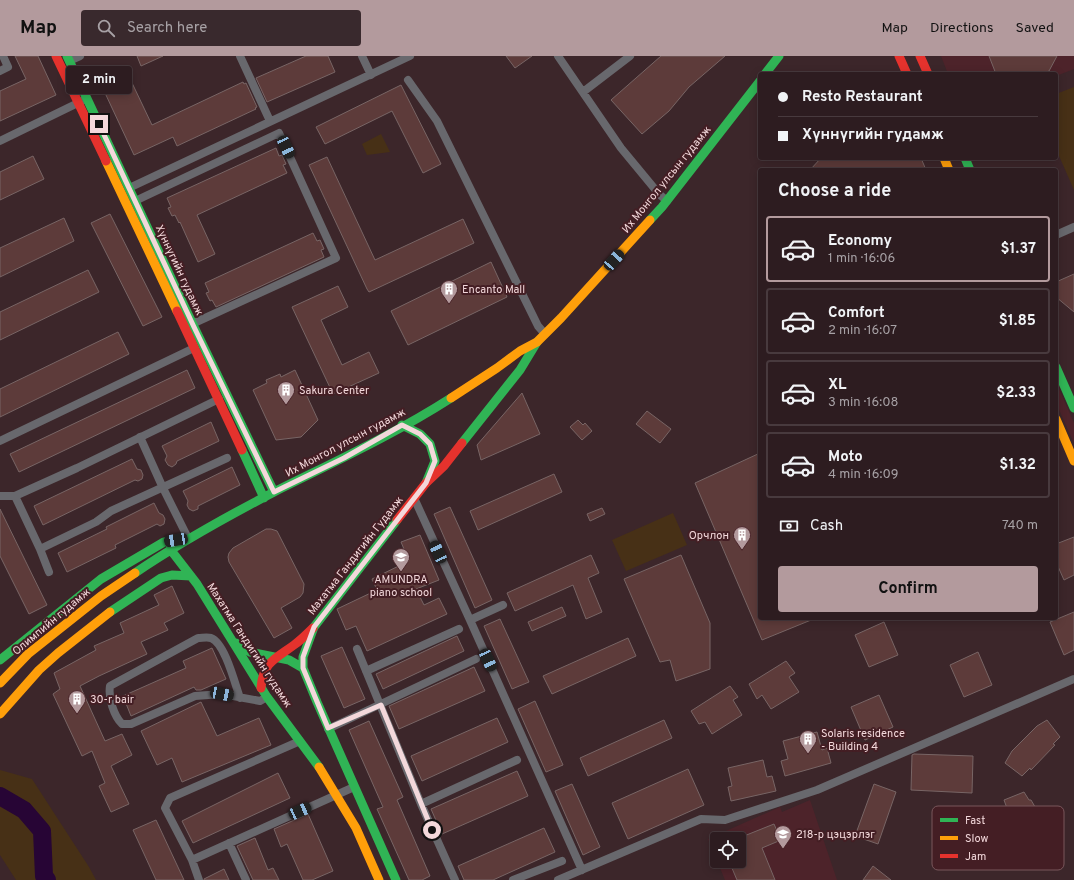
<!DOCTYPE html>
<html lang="en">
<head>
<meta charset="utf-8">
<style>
  body { margin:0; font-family:Overpass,sans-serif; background:#39292d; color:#f1f3f6; height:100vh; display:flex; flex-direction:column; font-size:15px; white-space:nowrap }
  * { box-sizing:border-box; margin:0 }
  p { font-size:13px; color:#a7a1a5 }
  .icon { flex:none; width:22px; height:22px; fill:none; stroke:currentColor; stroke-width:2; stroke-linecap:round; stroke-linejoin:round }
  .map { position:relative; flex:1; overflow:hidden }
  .side { position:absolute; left:758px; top:112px; width:300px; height:452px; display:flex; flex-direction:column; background:#2d1c20; border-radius:4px; box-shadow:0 2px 10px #0003,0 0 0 1px #483a3e }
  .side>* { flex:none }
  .top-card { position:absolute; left:758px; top:16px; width:300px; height:88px; border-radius:4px; box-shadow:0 2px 10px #0003,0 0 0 1px #483a3e; display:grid; align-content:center; height:88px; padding:0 20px; background:#2d1c20 }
  .fabs { position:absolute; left:710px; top:776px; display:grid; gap:8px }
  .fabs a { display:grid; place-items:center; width:36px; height:36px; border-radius:4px; background:#2d1c20; box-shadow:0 2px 10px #0003,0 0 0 1px #483a3e; font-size:20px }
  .end { position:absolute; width:18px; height:18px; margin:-9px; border:5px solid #f3d8db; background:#111; box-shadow:0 0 0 2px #111 }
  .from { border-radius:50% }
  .bubble { position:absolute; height:28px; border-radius:4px; background:#2d1c20; box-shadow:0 2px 10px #0003,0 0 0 1px #483a3e; font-size:13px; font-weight:700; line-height:28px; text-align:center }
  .car { position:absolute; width:12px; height:24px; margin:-12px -6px; border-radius:5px; box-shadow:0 0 3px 1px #0007; background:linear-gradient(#222 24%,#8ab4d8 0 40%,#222 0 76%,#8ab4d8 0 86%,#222 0) }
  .top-card b { display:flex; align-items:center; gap:14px; height:38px; font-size:15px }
  .top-card b+b { border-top:1px solid #483a3e }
  .top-card i { width:10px; height:10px; background:#f1f3f6 }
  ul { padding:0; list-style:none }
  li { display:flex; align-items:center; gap:12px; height:66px; margin:0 8px 6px; padding:0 12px; border:2px solid #483a3e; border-radius:4px }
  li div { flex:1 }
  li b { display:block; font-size:15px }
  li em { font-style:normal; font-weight:700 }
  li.current { border-color:#b39a9d }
  li>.icon { width:36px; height:36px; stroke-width:1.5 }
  h2 { padding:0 20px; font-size:18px; line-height:48px }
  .pay { display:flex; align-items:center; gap:10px; height:44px; padding:0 20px; font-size:15px }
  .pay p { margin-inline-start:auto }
  .primary-button { display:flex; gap:8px; margin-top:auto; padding:8px 20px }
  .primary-button a { flex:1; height:46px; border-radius:4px; background:#b39a9d; color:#111; font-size:16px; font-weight:700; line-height:46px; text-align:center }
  header { display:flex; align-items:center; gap:24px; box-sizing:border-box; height:56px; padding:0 20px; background:#b39a9d; color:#111 }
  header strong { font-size:19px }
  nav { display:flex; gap:22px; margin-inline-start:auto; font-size:14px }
  .search { width:280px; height:36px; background:#39292d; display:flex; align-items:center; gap:10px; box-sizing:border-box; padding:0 14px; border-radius:4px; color:#a7a1a5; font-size:15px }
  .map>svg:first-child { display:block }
  .built { fill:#4d232a }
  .green { fill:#473016 }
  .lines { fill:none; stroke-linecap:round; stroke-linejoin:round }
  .river { stroke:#270535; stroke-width:18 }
  .building { fill:#5d3b3a; stroke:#786565 }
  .street { stroke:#68686d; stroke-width:8 }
  .fast { stroke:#30b455; stroke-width:9 }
  .slow { stroke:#ff9f0a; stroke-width:9 }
  .jam { stroke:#e5322d; stroke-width:9 }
  .route { stroke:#f3d8db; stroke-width:5 }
  .labels { text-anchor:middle; stroke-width:4; stroke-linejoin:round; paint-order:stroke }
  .street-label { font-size:11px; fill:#f3d8db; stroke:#441e24 }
  .poi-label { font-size:11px; fill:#f3d8db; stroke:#441e24; text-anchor:start }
  .key { fill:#441e24; stroke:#79565b; stroke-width:1 }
  .key-label { font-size:11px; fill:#f3d8db }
</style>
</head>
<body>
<header>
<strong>Map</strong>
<div class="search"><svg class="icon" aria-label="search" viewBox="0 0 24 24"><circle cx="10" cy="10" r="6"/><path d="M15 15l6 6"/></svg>Search here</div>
<nav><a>Map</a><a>Directions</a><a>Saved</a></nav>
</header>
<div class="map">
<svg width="1074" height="824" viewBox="0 0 1074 824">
  <rect width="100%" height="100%" fill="#3c262a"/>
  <!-- built -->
  <path class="built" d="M 941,0 L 1074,0 L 1074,13 L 1056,20 L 1056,18 L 948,18 Z
    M 1056,326 L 1074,367 L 1074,387 L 1056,347 Z
    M 810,744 L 837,824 L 725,824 L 717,805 L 739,805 L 739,783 L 717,783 L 717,804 L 708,783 L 780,751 L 782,756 Z"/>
  <!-- green -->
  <path class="green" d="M 1074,31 L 1074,134 L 1056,93 L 1056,38 Z
    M 381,78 L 390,96 L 367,99 L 362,88 Z
    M 673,457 L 687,489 L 626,515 L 612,484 Z
    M 0,714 L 32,723 L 89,811 L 96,824 L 16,824 L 0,799 Z"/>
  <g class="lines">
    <!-- river -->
    <path class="river" d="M 0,740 L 24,754 L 42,775 L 44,820 L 47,824"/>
  </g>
  <!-- building -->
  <path class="building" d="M 15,0 L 38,0 L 56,39 L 0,65 L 0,35 L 26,23 Z
    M 137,0 L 163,0 L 141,10 Z
    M 306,0 L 328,0 L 335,16 L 267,46 L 256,22 Z
    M 506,0 L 532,0 L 515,12 Z
    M 661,0 L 725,0 L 689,31 L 669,55 L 642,78 L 611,44 Z
    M 989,0 L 1057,0 L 1049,15 L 1043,18 L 996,18 Z
    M 124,10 L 152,69 L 243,26 L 244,28 L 246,27 L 257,51 L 255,52 L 256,53 L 177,90 L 173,81 L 134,99 L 98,22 Z
    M 401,29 L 441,108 L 423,117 L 392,55 L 325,88 L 316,71 Z
    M 276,92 L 279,100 L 282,99 L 286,108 L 283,109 L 287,117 L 197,159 L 215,198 L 198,206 L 180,166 L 179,167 L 175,159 L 172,160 L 168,152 L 171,151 L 167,142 Z
    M 33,100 L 44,123 L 0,144 L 0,116 Z
    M 327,101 L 375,204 L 463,163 L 474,187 L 369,236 L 367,233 L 309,109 Z
    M 821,102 L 921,102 L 926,114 L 810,114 Z
    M 110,158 L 162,261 L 143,270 L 91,167 Z
    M 64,162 L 74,185 L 0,221 L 0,192 Z
    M 313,177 L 317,185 L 320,184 L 324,193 L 321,194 L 324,201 L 216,251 L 212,244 L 210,245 L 206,237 L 209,236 L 205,227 Z
    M 491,206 L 507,241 L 408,289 L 391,255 Z
    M 88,214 L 99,236 L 0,284 L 0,256 Z
    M 1074,218 L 1074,256 L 1056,241 L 1056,226 Z
    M 338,230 L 348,251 L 321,264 L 342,309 L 369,296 L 379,317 L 333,338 L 292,251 Z
    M 118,276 L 129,298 L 0,361 L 0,333 Z
    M 187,314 L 195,332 L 19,416 L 10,398 Z
    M 295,314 L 318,364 L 301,381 L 276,384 L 253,334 L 267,327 L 266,324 L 280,318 L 281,321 Z
    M 522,337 L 540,378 L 481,404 L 477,389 Z
    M 647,355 L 671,373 L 660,387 L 636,368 Z
    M 578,364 L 583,369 L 585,367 L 592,375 L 582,384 L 570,371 Z
    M 211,366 L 219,385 L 177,405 L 176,408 L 172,411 L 168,409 L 165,404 L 167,400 L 162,390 Z
    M 760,397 L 760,562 L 816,562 L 762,584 L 695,427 Z
    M 132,403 L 137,413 L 141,414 L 143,419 L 142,423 L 138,425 L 135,424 L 43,469 L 34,450 Z
    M 232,411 L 240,429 L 198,450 L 198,453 L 193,455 L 189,453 L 187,449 L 188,445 L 183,435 Z
    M 554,418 L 562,436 L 478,474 L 470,455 Z
    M 154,447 L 159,457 L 163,459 L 165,463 L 164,468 L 160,470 L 157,468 L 115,489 L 116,492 L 67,516 L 58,497 L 107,473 L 106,471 Z
    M 450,451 L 492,544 L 475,552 L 434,458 Z
    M 602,452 L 605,458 L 590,465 L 587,458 Z
    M 0,453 L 47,549 L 29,558 L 0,500 Z
    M 266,473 L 271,473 L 277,475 L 304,528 L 303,537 L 300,541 L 281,552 L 292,572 L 274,582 L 229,506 L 228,501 L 229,497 L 233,492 Z
    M 420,479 L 439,524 L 416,533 L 424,549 L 439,542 L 447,558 L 367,595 L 356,570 L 346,574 L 337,553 L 377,534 L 372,523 L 409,505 L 401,486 Z
    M 1074,481 L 1074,519 L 1064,524 L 1056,506 L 1056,488 Z
    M 591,499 L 599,517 L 588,522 L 602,556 L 586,563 L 573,529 L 515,555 L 507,537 Z
    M 681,499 L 710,567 L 710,613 L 676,625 L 670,604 L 660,606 L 624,523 Z
    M 172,530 L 184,557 L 164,567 L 168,574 L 141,586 L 147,598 L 99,620 L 80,630 L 105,685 L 122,678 L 132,699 L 111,710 L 129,748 L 111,756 L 99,730 L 105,727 L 92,695 L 82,700 L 53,638 L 60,633 L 54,617 L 96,594 L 94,590 L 124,577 L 120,567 L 159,549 L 154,539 Z
    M 562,551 L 566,560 L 532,575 L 528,566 Z
    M 1074,556 L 1074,594 L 1064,599 L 1050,566 Z
    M 500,563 L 529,626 L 512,633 L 484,570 Z
    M 884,566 L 898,599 L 869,611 L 855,579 Z
    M 457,580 L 464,595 L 383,633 L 376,618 Z
    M 628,582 L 636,600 L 552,638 L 543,620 Z
    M 342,591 L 365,643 L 344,652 L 321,600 Z
    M 212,592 L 226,623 L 201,634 L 196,634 L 194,631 L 131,660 L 123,640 L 186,612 L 183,605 Z
    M 978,596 L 992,629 L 964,641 L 950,609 Z
    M 786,605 L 795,617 L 789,621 L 799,636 L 771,653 L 762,639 L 757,643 L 749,628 Z
    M 474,611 L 485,635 L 399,673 L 389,650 Z
    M 730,630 L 738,641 L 733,644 L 742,659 L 712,678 L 705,666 L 699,668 L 691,655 Z
    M 879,639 L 893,671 L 865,684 L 851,651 Z
    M 535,645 L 563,709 L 546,716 L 518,653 Z
    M 201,646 L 217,680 L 259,662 L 271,689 L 182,726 L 172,702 L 157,709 L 141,675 Z
    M 497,662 L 508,686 L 422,725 L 411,700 Z
    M 664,664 L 672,682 L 588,720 L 580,702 Z
    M 1047,664 L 1060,681 L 1053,688 L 1055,689 L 1031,714 L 1030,712 L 1022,720 L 1005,707 L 1012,695 L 1037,670 Z
    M 369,665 L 403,741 L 397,744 L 430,820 L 422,824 L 409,824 L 377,753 L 383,751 L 349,674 Z
    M 817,676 L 822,694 L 827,692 L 831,707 L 785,720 L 781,705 L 788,703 L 783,685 Z
    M 914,698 L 973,700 L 972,737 L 911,734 L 912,699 Z
    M 763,704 L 767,721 L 772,720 L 776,735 L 731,745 L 728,731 L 732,730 L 728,712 Z
    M 688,713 L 704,749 L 628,783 L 612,747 Z
    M 517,715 L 528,740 L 442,778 L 431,753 Z
    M 278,717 L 290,742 L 193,787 L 182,765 Z
    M 572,728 L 600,791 L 583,799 L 555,735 Z
    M 874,728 L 896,736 L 878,788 L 855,780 Z
    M 1024,736 L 1029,744 L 1031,744 L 1048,773 L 1046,774 L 1051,783 L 1034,796 L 1025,787 L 1008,755 L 1004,744 Z
    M 308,758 L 333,815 L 312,824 L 303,824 L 287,788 L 281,791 L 274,773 Z
    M 156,764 L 184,824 L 156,824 L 133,774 Z
    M 774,768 L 781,784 L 762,792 L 775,824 L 737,824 L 729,805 L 739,805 L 739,782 Z
    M 544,772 L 555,796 L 493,824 L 464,824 L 458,810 Z
    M 255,782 L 268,814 L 273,812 L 279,824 L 253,824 L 237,790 Z
    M 873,810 L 891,824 L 863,824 Z
    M 224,813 L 229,824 L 204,824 L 204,823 Z"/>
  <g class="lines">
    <!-- street -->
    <path class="street" d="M 240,0 L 270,65
      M 362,0 L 371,19
      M 558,0 L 621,92 L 659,138 L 667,145
      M 69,5 L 80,0
      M 0,15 L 8,11 L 3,0
      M 408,24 L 437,65 L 538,270 L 545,278
      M 583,36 L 630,0
      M 0,85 L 82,45
      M 129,132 L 410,0
      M 135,145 L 279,77 L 336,202 L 192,268
      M 1056,179 L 1074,171
      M 140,381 L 163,432 L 188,482
      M 0,385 L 194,292
      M 0,440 L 15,440 L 77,412 L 219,343
      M 15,440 L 40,493 L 49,516
      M 414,442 L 470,564 L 503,549
      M 40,493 L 96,466 L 111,455 L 227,402
      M 470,564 L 582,814
      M 357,593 L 421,748 L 455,824
      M 366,615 L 459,573
      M 240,642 C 235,628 225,587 211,582 C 207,581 202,582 198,582 L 110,630 C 108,642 114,660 122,668 L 131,668 L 195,640 L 222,638 L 260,645 L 267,641
      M 328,673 L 476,603
      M 421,748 L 517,704
      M 229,787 L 246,824
      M 192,804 L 354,731
      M 199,824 L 192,804 L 165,752 L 170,742 L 300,685
      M 513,824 L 562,805
      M 558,824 L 701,763 L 725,764 L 817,734 L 1074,623"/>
    <!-- fast -->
    <path class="fast" d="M 67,0 L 194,271 L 274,436
      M 765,18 L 779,0
      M 965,102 L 970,114
      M 650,164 L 662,151 L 760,25
      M 1056,311 L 1074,352
      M 402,369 L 420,378 L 430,388 L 435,405 L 426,427
      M 462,387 L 520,314 L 537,286
      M 242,394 L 264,442
      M 170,493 L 197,528 L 267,641 L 319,711
      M 135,517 C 179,487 226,461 274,436 C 334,406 395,378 451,342
      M 110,556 L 161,522 L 172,519 L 191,520
      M 236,587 L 250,596 L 289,604 L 303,612
      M 0,604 L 101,523 L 164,486 L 186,483
      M 396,824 L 317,646 L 303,612 L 303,601 L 314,571 L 397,464"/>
    <!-- slow -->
    <path class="slow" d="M 944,102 L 949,114
      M 106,105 L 177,255
      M 451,342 L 497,312 L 520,295 L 537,286 L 561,262 L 650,164
      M 1056,363 L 1074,405
      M 0,627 L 28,598 L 101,540 L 135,517
      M 0,658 L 39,614 L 58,597 L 110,556
      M 319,711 L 356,772 L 379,824"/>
    <!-- jam -->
    <path class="jam" d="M 56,0 L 106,105
      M 899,0 L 907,18
      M 920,0 L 928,18
      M 177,255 L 242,394
      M 397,464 L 426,427 L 444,410 L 462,387
      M 261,632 C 263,606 275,603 294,589 C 301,584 307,578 313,572"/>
  </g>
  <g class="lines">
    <!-- route -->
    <path class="route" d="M 99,68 L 194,271 L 274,436 L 344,402 L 402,369 L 420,378 L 430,388 L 435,405 L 426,427 L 314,571 L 303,601 L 303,612 L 328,672 L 381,649 L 432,774"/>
  </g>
  <!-- icons -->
  <defs>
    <g id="building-pin" transform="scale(0.9)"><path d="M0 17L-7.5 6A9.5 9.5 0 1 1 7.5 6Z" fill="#b39a9d" stroke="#441e24"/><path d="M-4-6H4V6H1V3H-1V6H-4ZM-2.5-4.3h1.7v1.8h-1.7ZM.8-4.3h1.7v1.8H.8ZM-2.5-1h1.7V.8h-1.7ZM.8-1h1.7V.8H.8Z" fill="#fff"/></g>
    <g id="school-pin" transform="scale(0.9)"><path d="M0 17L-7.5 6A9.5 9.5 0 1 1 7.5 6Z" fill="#b39a9d" stroke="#441e24"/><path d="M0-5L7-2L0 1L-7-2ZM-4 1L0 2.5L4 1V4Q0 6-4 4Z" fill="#fff"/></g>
  </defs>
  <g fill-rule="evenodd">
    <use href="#building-pin" x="449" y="233"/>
    <use href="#building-pin" x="286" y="334"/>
    <use href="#building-pin" x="742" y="479"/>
    <use href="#school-pin" x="401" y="501"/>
    <use href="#building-pin" x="77" y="643"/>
    <use href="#building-pin" x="808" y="683"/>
    <use href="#school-pin" x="783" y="778"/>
  </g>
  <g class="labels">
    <!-- street labels -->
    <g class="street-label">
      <text transform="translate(666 123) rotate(-51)" y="4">Их Монгол улсын гудамж</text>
      <text transform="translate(180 214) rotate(65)" y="4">Хүннүгийн гудамж</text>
      <text transform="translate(345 386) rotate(-28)" y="4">Их Монгол улсын гудамж</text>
      <text transform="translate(355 499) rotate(-52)" y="4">Махатма Гандигийн Гудамж</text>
      <text transform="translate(51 565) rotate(-40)" y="4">Олимпийн гудамж</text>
      <text transform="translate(250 589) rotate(57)" y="4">Махатма Гандигийн гудамж</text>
    </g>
    <!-- poi labels -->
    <g class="poi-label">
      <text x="462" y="237">Encanto Mall</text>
      <text x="299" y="338">Sakura Center</text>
      <text x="729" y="483" text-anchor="end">Орчлон</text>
      <text x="401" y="527" text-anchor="middle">AMUNDRA<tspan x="401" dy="13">piano school</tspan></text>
      <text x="90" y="647">30-r bair</text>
      <text x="821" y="681">Solaris residence<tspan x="821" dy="13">- Building 4</tspan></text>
      <text x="796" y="782">218-р цэцэрлэг</text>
    </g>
  </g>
  <!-- legend -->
  <rect x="932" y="750" width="132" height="64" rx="6" class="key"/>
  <rect x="940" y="762" width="18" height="4" fill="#30b455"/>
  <rect x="940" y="780" width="18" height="4" fill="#ff9f0a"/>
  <rect x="940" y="798" width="18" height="4" fill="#e5322d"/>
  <g class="key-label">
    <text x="965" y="768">Fast</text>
    <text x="965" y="786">Slow</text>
    <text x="965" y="804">Jam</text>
  </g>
</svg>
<div class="fabs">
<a><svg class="icon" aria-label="locate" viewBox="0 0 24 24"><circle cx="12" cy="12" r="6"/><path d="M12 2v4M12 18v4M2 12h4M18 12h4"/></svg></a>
</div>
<i class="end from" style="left:432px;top:774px"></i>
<i class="end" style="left:99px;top:68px"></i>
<div class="bubble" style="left:66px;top:10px;width:66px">2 min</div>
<i class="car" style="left:286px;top:91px;rotate:155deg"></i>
<i class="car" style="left:614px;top:204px;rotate:42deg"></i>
<i class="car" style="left:176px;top:484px;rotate:261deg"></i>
<i class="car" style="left:438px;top:496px;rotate:335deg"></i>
<i class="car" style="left:488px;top:604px;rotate:155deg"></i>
<i class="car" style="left:222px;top:638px;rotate:101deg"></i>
<i class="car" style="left:300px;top:755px;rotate:66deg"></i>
<div class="top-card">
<b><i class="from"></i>Resto Restaurant</b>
<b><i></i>Хүннүгийн гудамж</b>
</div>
<section class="side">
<h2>Choose a ride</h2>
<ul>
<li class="current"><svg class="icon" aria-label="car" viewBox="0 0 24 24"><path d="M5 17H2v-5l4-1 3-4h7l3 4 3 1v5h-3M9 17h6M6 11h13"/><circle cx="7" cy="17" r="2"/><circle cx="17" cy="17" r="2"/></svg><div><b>Economy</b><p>1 min · 16:06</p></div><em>$1.37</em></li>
<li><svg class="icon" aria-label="car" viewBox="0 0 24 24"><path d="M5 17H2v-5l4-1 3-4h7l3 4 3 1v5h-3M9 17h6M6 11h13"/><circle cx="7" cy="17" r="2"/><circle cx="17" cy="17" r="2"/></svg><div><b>Comfort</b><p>2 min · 16:07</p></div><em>$1.85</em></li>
<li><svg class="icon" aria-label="car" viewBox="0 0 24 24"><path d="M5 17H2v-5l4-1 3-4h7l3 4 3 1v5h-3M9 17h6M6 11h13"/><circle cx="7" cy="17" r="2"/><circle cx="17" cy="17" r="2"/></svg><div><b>XL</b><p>3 min · 16:08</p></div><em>$2.33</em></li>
<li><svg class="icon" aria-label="car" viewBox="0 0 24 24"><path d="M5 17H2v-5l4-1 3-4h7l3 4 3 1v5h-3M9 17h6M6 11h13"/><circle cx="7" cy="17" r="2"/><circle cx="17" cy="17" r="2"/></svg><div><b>Moto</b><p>4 min · 16:09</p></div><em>$1.32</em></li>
</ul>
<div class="pay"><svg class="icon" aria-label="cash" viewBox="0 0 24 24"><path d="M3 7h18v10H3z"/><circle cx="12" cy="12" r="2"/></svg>Cash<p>740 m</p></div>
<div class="primary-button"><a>Confirm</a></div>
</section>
</div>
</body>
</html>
